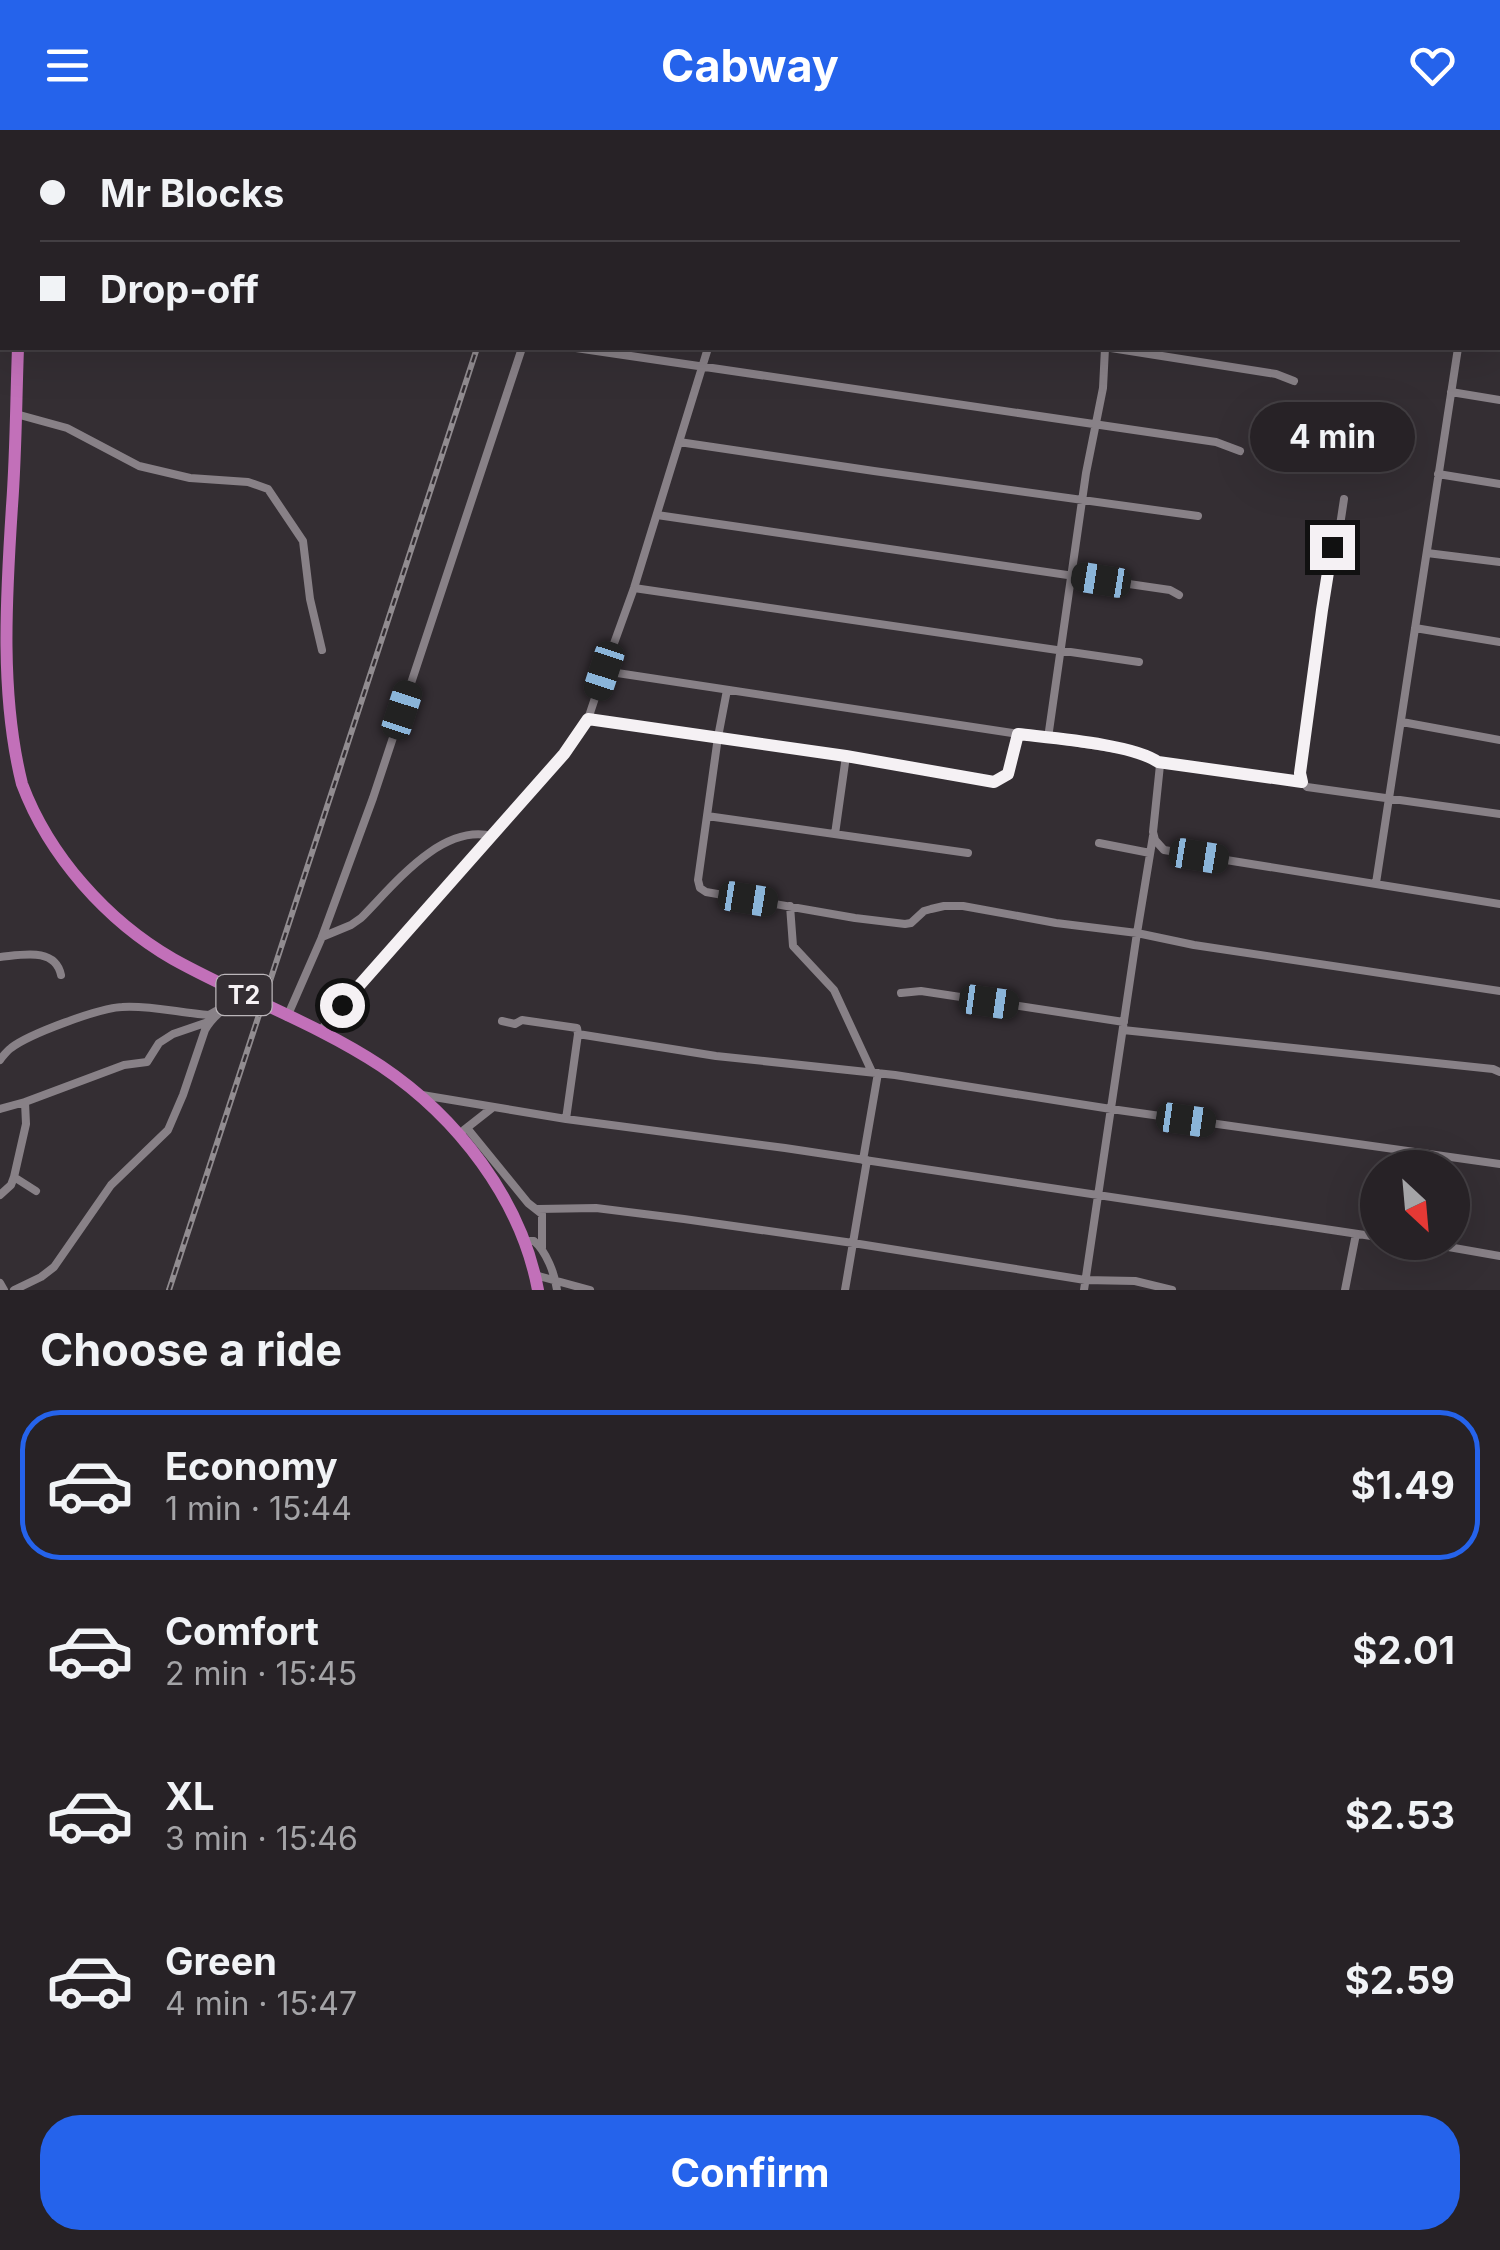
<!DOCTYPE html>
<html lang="en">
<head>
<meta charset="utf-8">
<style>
  body { margin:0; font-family:Inter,sans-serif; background:#2f2a2e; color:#f1f3f6; height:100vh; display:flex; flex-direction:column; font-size:38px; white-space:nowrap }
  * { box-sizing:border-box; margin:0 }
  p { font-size:32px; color:#a4a4a7 }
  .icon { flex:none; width:55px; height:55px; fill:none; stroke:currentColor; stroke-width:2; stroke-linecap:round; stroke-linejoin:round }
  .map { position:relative; height:1160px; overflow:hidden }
  .panel { display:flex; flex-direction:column; background:#272226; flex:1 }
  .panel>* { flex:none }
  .banner { position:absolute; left:0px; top:0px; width:1500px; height:220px; box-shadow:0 10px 40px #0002,0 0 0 2px #433f43; display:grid; align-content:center; height:220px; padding:0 40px; background:#272226 }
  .needle { width:65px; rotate:154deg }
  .fabs { position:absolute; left:1360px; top:1020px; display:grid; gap:20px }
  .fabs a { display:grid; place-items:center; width:110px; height:110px; border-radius:50%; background:#272226; box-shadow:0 10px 40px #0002,0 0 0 2px #433f43; font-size:50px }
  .end { position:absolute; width:45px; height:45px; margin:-22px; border:12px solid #f5f1f4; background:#111; box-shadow:0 0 0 5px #111 }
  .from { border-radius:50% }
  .bubble { position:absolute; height:70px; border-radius:35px; background:#272226; box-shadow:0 10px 40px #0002,0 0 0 2px #433f43; font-size:32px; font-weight:700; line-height:70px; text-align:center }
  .car { position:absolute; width:30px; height:60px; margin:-30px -15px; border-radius:12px; box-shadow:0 0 8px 2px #0007; background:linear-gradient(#222 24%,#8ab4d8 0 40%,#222 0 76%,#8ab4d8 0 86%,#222 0) }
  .banner b { display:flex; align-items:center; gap:35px; height:95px; font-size:38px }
  .banner b+b { border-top:2px solid #433f43 }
  .banner i { width:25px; height:25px; background:#f1f3f6 }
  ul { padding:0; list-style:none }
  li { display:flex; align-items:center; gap:30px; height:150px; margin:0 20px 15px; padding:0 20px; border:5px solid transparent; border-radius:40px }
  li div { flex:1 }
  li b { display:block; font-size:38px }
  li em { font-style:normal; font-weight:700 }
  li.selected { border-color:#2563eb }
  li>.icon { width:90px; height:90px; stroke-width:1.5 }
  h2 { padding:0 40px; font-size:45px; line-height:120px }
  .primary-button { display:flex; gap:20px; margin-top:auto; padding:20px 40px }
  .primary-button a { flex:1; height:115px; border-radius:40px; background:#2563eb; color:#fff; font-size:40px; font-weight:700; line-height:115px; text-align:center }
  header { display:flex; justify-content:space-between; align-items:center; height:130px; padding:0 40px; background:#2563eb; color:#fff; font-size:45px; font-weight:700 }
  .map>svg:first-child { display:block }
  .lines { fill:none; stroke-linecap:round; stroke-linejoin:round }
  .minor { stroke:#888187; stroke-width:8 }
  .highway { stroke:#c270b9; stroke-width:12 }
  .rail-casing { stroke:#918c90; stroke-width:6 }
  .rail { stroke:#342e33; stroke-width:2.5; stroke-dasharray:8; stroke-linecap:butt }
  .route { stroke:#f5f1f4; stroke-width:12 }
  .labels { text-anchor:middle; stroke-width:9; stroke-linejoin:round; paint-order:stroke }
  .shield { fill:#342e33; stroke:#bbb6ba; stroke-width:2.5 }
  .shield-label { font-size:25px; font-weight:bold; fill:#f5f1f4 }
</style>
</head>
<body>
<header><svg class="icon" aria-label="menu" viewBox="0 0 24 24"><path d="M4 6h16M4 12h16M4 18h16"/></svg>Cabway<svg class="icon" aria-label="heart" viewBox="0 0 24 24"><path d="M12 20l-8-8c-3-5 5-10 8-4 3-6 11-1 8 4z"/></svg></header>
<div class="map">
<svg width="1500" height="1160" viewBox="0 0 1500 1160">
  <rect width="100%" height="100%" fill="#342e33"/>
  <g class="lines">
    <!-- minor -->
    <path class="minor" d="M 1209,0 L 1226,2
      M 594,2 L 595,0
      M 832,2 L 833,0
      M 954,2 L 955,0
      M 1139,2 L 1139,0
      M 1374,2 L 1374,0
      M 1498,154 L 1500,155
      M 576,218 C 789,248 1002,282 1216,312 L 1240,321
      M 1111,218 L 1276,244 L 1294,251
      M 1451,262 L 1500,270
      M 16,284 L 67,298 L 139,336 L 190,348 L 248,352 L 268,359 L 303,411 L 310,469 L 322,520
      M 679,312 L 874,341 L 1198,386
      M 1438,344 L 1500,354
      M 1344,369 L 1339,402 L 1329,430 L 1300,643 L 1302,652 L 1307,657 L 1500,684
      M 657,385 L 1170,460 L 1179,465
      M 1427,423 L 1500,432
      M 634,458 L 1139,532
      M 1415,498 L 1500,512
      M 604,541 L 634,458 L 708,218
      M 727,560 L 718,607 L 698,750 L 700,758 L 706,762 L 855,788 L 905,794 L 911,793 L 924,781 L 931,779 L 944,776 L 963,776 L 1056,793 L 1137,803 L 1194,815 L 1500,861
      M 588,589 L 846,626 L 994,652 L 1008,644 L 1018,604
      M 1402,592 L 1500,610
      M 1048,608 L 1086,343 L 1103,258 L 1105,218
      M 1158,631 L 1302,652
      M 707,686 L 968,723
      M 835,704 L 846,626
      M 1099,713 L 1150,723
      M 1376,753 L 1458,218
      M 790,776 L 793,816 L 834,860 L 872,942
      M 322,807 L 351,795 L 361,788 C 393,756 441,693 492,706
      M 0,827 C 22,825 55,817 61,845
      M 901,863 L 921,861 L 1124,892
      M 287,887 L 322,807 L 373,668 L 522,218
      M 502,891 L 515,894 L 522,890 L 577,898 L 578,904 L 566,989
      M 1123,900 L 1493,939 L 1500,942
      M 319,902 L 572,614 L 588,589 L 604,541 L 1131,621 L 1150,626 L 1160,635 L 1153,702 L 1155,710 L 1164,720 L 1500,774
      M 578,904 L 716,926 L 895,945 L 1111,979 L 1500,1034
      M 0,930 C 2,927 8,920 11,918 C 29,904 99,878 122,877 C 150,875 180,883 209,885 L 216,881
      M 422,965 L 566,989 L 785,1018 L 1378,1107
      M 0,979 L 25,972
      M 467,998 L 528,1073 L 542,1084 L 542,1118
      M 464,1000 L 492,978
      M 863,1030 L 878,943
      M 14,1047 L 36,1061
      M 0,1065 L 11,1055 L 14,1047 L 26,994 L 25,972 L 124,935 L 147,932 L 159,913 L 173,904 L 208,892
      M 538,1079 L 596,1078 L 684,1089 L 853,1113 L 1085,1150 L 1135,1151 L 1172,1160
      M 523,1111 L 534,1111 C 546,1121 555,1144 557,1160
      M 1420,1112 L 1500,1126
      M 535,1145 L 590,1160
      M 0,1153 L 4,1160
      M 14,1160 L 41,1147 L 54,1137 L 111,1055 L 168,1000 L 183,965 L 205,900 C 214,884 229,875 244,866
      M 845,1160 L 867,1030
      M 1084,1160 L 1137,803 L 1153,706
      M 1345,1160 L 1356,1104"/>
    <!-- highway -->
    <path class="highway" d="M 40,2 L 40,0
      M 18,218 C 16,270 16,323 12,376 C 6,468 0,566 22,654 C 49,726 107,791 173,829 C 241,867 316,893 381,936 C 457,987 521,1069 538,1160"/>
    <!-- rail casing -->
    <g class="rail-casing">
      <path id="rail" d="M 548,2 L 549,0
        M 169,1160 L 477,218"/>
    </g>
    <!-- rail -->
    <use href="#rail" class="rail"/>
  </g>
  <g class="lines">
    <!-- route -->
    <path class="route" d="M 342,875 L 564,624 L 588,589 L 846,626 L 994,652 L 1008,644 L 1018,604 C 1051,608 1133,614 1158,632 L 1302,652 L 1300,643 L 1322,480 L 1332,417"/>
  </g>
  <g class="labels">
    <!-- shield labels -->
    <rect class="shield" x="216.5" y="845" width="55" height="40" rx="8"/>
    <g class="shield-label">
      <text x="244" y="874">T2</text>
    </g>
  </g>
</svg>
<div class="fabs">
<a><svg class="needle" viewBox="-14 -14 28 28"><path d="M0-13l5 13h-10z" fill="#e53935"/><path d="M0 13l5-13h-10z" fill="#a4a4a7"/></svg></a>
</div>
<i class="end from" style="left:342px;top:875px"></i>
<i class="end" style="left:1332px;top:417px"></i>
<div class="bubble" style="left:1250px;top:272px;width:165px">4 min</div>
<i class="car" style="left:1101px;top:450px;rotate:279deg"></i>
<i class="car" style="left:604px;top:541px;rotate:198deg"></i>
<i class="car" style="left:402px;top:580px;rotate:18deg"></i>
<i class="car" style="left:1199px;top:726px;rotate:99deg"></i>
<i class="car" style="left:748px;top:769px;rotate:99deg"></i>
<i class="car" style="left:989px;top:872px;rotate:98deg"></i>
<i class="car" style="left:1186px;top:990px;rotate:98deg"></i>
<div class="banner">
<b><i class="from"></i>Mr Blocks</b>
<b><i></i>Drop-off</b>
</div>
</div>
<section class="panel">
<h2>Choose a ride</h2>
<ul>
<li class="selected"><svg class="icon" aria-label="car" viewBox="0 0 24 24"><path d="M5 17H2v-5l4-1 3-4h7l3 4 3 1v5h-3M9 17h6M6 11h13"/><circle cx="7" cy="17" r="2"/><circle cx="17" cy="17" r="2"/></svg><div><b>Economy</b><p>1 min · 15:44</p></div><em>$1.49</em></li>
<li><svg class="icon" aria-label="car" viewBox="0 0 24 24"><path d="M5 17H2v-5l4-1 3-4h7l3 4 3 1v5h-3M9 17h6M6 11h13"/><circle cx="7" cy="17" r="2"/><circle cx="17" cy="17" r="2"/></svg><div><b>Comfort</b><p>2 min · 15:45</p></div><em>$2.01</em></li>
<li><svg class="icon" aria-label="car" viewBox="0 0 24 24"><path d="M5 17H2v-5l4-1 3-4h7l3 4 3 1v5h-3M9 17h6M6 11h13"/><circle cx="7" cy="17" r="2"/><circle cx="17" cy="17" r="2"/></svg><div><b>XL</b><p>3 min · 15:46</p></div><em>$2.53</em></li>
<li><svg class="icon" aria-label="car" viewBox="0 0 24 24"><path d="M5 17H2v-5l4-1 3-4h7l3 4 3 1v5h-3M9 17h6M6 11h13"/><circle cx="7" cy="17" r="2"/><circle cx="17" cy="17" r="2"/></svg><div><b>Green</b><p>4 min · 15:47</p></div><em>$2.59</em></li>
</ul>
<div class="primary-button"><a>Confirm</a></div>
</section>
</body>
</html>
